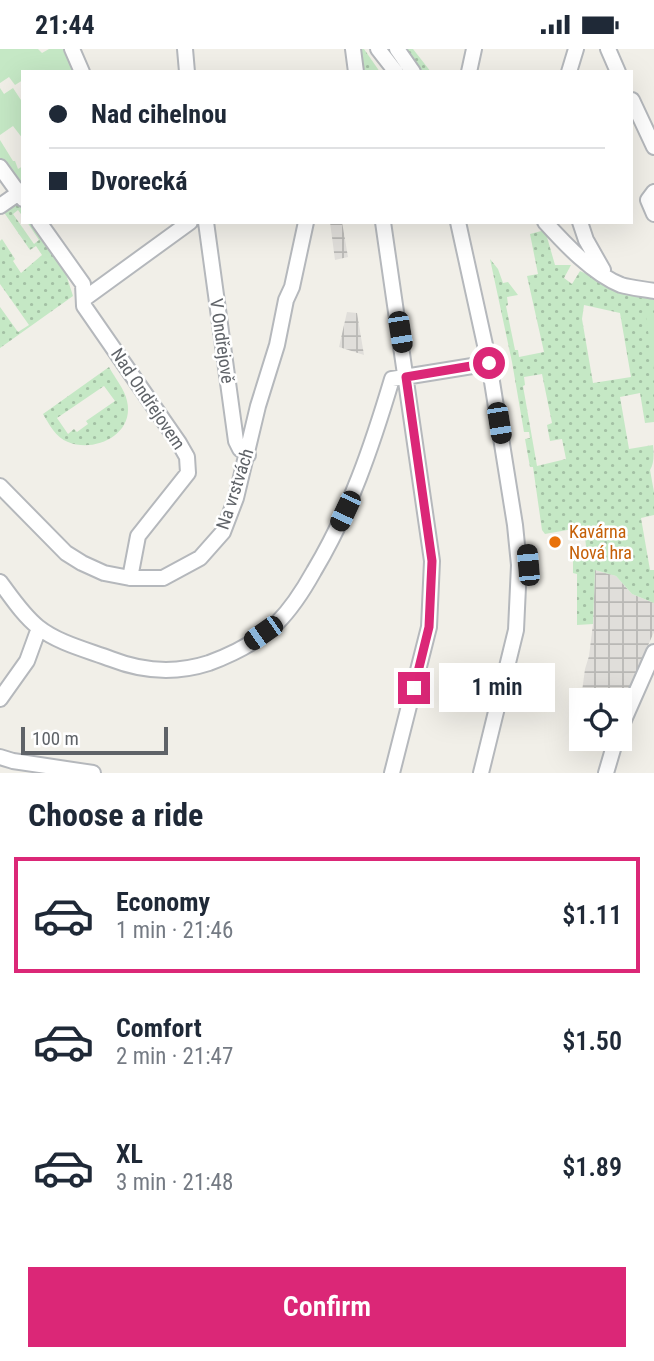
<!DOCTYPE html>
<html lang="en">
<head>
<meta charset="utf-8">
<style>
  body { margin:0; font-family:"Roboto Condensed",sans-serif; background:#f2f2f3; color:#1f2937; height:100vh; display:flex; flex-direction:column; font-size:26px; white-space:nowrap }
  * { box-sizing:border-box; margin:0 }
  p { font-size:23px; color:#747a83 }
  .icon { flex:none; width:38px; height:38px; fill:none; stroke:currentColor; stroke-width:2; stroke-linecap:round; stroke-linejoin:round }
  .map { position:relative; height:724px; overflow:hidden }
  .side { display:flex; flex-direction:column; background:#fff; flex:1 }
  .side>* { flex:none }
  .top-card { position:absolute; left:21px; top:21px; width:612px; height:154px; border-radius:0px; box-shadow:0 7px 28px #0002; display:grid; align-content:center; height:154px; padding:0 28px; background:#fff }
  .controls { position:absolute; left:569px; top:639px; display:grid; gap:14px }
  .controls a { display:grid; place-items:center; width:63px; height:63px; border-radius:0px; background:#fff; box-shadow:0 7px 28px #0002; font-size:35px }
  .scale { position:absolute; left:21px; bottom:18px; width:147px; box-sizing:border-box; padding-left:7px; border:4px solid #5f6368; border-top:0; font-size:19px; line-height:24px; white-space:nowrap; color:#5f6368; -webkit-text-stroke:5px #fff; paint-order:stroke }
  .end { position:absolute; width:32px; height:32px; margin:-16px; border:9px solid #db2777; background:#fff; box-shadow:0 0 0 4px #fff }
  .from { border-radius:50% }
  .bubble { position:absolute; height:49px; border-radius:0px; background:#fff; box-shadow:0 7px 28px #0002; font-size:23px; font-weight:600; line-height:49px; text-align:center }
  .car { position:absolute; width:21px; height:42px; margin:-21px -10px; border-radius:9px; box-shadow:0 0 5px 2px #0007; background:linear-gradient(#222 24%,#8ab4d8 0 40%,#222 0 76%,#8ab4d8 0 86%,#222 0) }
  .top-card b { display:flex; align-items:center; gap:24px; height:66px; font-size:26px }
  .top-card b+b { border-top:2px solid #e0e1e3 }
  .top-card i { width:18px; height:18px; background:#1f2937 }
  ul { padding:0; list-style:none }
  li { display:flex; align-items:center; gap:21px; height:116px; margin:0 14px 10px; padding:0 14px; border:4px solid transparent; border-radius:0px }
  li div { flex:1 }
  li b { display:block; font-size:26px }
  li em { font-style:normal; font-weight:600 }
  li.current { border-color:#db2777 }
  li>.icon { width:63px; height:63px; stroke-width:1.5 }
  h2 { padding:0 28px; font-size:32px; line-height:84px }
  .button { display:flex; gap:14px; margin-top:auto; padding:14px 28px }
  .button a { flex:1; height:80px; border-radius:0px; background:#db2777; color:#fff; font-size:28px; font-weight:600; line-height:80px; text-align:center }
  .status { display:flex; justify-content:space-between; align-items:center; height:49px; padding:0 35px; background:#fff; direction:ltr }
  .status svg { height:19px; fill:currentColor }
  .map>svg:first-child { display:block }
  .industrial { fill:url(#industrial-grid) }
  .grass { fill:url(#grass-dots); fill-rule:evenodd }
  .garden { fill:#c5e8c5 }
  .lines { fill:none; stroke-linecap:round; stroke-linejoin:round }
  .minor-casing { stroke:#b5b8bc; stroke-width:18 }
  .minor { stroke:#fff; stroke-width:14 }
  .route { stroke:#db2777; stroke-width:9 }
  .food-dot { fill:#e8710a; stroke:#fff; stroke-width:2.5 }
  .labels { text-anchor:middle; stroke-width:5; stroke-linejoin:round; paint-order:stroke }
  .street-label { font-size:18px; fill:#5f6368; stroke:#fff }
  .food-label { font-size:18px; fill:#c56008; stroke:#fff; text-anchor:start }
</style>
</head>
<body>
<div class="status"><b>21:44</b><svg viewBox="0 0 49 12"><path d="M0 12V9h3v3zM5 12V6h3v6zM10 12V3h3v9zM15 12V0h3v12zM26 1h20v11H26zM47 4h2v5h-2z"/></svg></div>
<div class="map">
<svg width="654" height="724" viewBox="0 0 654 724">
  <defs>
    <pattern id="industrial-grid" width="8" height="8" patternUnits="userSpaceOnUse" patternTransform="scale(1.75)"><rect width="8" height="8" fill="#e0deda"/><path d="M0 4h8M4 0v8" fill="none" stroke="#b9b8b5"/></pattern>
    <pattern id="grass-dots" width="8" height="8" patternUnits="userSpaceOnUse" patternTransform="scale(1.75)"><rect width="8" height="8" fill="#c5e8c5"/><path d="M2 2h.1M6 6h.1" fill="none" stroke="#a3c0a4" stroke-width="1.8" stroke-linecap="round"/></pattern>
  </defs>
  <rect width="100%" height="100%" fill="#f1efe8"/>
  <!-- industrial -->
  <path class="industrial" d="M 330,173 L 342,173 L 348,208 L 335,211 Z
    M 347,263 L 357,264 L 364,306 L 339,298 Z
    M 595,521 L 616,527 L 632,545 L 654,554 L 654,583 L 620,659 L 620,651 L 581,651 L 581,668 L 579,665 L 585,620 L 589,607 L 593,575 Z"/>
  <!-- grass -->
  <path class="grass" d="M 358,0 L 364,0 L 380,23 L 362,23 Z
    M 407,0 L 413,0 L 431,23 L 422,23 Z
    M 17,153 L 23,161 L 23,168 L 18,161 L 13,165 L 34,195 L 39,191 L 27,173 L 31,173 L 65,222 L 73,247 L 0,299 L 0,258 L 18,283 L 29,276 L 0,235 L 0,192 L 2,190 L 15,210 L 13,212 L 21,224 L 42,206 L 36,197 L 30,201 L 3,162 Z
    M 545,181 L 555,216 L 571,216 L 564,229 L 572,235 L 580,222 L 617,239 L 654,251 L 654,373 L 645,374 L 640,344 L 620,348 L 629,400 L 653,396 C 654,406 654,415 650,421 L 654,443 L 654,466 L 641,469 L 650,521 L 654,521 L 654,554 L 632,545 L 616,527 L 595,521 L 593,575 L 577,576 L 577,525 L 573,524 L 573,511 L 587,507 L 584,478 L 545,485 L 542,481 L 533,418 L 530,418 L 525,390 L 530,389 L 529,383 L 524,383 L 512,313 L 490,210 L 498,220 L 503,234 L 508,233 L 518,246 L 507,248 L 508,256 L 506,257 L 515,301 L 518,301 L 519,308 L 544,303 L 527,227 L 538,225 L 530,185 ZM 584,256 L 620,264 L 631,328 L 593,334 L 582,270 ZM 542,325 L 552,374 L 547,376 L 550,392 L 562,390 L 566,410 L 537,417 L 523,337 L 525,336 L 524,328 Z
    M 109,318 C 115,329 125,341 127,352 C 135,386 94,404 68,393 C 56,389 49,375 43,365 ZM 104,337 L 115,352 L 86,372 L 88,375 L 77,383 L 74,380 L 68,385 L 57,369 Z"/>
  <!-- garden -->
  <path class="garden" d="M 0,0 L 38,0 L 42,4 L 49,0 L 66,0 L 77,23 L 23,23 L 23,31 L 15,36 L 9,28 L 0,34 Z
    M 0,39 L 4,45 L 13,39 L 23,54 L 23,90 L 13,77 L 0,86 Z
    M 0,91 L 13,112 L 15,112 L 18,120 L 23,117 L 23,134 L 20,136 L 0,109 Z
    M 654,266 L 654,323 L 646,268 Z"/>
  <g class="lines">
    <!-- minor casing -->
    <g class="minor-casing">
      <path id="minor" d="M 72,0 L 82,23
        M 185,0 L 187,23
        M 353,0 L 356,23
        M 378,0 L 396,23
        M 397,0 L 413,23
        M 608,0 L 618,23
        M 469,23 L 474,0
        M 569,23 L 576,0
        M 632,51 L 654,98
        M 0,118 L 23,150
        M 654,143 L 648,151 L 654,165
        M 0,157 L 23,141
        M 39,173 L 83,235 L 84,257 L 179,394 L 187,408 L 188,424 L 138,487 L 130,529
        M 206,173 L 236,392 L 240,400 L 248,406
        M 383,173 L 432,512 L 429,578 L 392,724
        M 458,173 L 489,314 L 515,476 L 519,516 L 516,581 L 481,724
        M 545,173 C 565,195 593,225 621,236 C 631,239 644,240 654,242
        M 580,173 L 586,191 L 603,221
        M 84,250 L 190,173
        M 0,437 L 66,504 L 82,514 L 104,524 L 130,529 L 163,529 L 200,509 L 223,483 L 236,449 L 258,357 L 277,296 L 286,251 L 292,238 L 306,173
        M 0,533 C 12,549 23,566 38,578 C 58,594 87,601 111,610 C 144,623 175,625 209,614 C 233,605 259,592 277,574 C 292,559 304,540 314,522 C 350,462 372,397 392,330 L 497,313
        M 0,650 L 27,612 L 39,579
        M 620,680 L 654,603
        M 0,708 L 13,712 L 93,724
        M 606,724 L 616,690"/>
    </g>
    <!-- minor -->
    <use href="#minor" class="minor"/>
  </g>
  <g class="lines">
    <!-- route -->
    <path class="route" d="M 414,639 L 429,578 L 432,512 L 406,328 L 489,314"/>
  </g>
  <!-- markers -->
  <circle class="food-dot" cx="555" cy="493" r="7"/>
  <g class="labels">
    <!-- street labels -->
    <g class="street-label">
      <text transform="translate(222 292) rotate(82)" y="6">V Ondřejově</text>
      <text transform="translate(148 350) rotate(56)" y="6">Nad Ondřejovem</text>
      <text transform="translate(235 440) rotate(-72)" y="6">Na vrstvách</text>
    </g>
    <!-- food labels -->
    <g class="food-label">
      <text x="569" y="489">Kavárna<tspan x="569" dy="21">Nová hra</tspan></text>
    </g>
  </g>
</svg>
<div class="controls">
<a><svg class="icon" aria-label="locate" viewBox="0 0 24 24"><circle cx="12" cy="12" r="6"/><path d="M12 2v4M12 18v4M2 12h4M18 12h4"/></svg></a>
</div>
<div class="scale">100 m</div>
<i class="end from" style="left:489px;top:314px"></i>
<i class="end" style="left:414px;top:639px"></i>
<div class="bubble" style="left:439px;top:614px;width:116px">1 min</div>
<i class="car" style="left:400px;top:283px;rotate:171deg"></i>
<i class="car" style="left:499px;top:374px;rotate:171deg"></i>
<i class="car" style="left:345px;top:462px;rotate:205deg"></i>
<i class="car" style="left:528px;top:516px;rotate:355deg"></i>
<i class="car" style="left:263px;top:584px;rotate:235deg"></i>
<div class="top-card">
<b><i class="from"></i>Nad cihelnou</b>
<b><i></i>Dvorecká</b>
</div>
</div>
<section class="side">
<h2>Choose a ride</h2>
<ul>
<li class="current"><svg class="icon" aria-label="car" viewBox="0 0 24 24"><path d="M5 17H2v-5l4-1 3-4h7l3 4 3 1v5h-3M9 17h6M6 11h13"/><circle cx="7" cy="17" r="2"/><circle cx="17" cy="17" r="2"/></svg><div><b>Economy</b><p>1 min · 21:46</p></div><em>$1.11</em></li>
<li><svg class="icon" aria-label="car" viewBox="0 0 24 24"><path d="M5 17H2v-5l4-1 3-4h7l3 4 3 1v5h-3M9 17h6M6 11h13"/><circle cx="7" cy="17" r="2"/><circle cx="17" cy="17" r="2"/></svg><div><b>Comfort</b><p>2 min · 21:47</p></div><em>$1.50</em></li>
<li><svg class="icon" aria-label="car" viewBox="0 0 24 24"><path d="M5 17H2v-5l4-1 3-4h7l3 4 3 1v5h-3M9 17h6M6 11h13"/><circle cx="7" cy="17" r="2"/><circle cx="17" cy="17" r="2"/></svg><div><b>XL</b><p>3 min · 21:48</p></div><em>$1.89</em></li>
</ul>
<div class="button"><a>Confirm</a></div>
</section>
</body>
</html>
